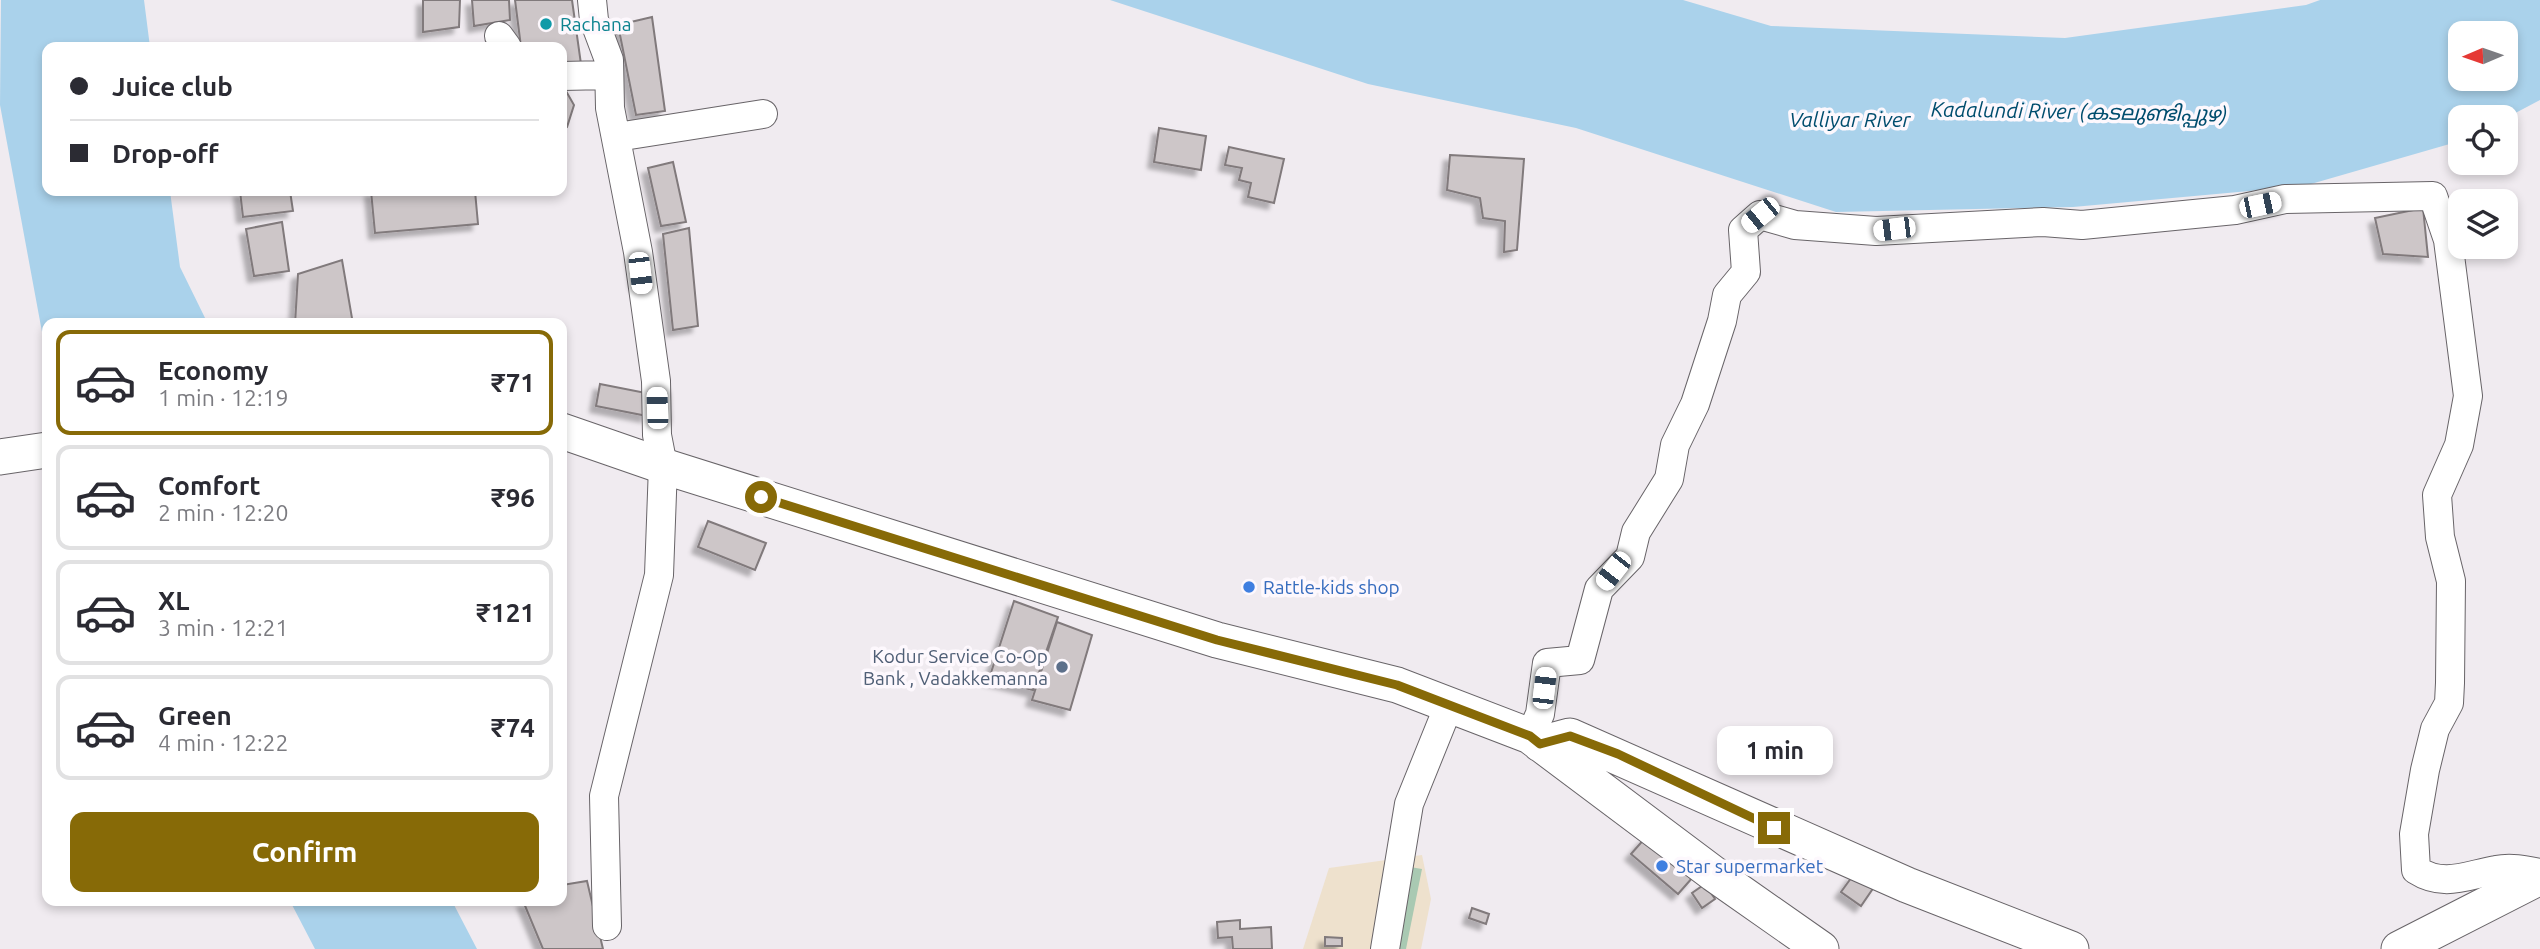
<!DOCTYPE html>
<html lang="en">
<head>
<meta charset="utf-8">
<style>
  body { margin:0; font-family:Ubuntu,"Noto Sans Malayalam",sans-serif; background:#f7f7f7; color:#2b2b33; height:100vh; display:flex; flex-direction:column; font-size:26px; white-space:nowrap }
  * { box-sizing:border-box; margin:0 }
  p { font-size:23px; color:#7c7c81 }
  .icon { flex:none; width:38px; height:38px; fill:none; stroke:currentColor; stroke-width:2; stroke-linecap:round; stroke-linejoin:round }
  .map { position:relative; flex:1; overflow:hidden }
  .side { position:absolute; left:42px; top:318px; width:525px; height:588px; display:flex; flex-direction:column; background:#fff; border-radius:14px; box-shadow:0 4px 10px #0003 }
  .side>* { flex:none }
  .top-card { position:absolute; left:42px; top:42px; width:525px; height:154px; border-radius:14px; box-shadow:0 4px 10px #0003; display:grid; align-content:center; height:154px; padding:0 28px; background:#fff }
  .needle { width:46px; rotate:268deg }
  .fabs { position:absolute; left:2448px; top:21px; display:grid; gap:14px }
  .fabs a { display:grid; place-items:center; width:70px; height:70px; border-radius:14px; background:#fff; box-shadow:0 4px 10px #0003; font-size:35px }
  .end { position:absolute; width:32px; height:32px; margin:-16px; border:9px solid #876a07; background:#fff; box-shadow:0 0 0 4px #fff }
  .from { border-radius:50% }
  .bubble { position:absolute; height:49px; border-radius:14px; background:#fff; box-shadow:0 4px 10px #0003; font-size:23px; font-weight:600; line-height:49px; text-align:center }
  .car { position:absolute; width:21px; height:42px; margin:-21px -10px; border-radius:9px; box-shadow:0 0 5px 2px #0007; background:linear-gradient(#fff 24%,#345 0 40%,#fff 0 76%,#345 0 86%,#fff 0) }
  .top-card b { display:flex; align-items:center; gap:24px; height:66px; font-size:26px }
  .top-card b+b { border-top:2px solid #e1e1e2 }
  .top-card i { width:18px; height:18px; background:#2b2b33 }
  ul { padding:12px 0 0; list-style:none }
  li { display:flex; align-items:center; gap:21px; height:105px; margin:0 14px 10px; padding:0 14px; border:4px solid #e1e1e2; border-radius:14px }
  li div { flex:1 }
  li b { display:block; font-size:26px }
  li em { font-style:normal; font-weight:600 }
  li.on { border-color:#876a07 }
  li>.icon { width:63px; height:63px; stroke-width:1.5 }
  .cta { display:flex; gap:14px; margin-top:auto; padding:14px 28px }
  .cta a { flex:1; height:80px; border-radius:14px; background:#876a07; color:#fff; font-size:28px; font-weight:600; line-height:80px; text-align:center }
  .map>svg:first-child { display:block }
  .education { fill:#eee1cd }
  .green { fill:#a9c9b2 }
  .water { fill:#aad2eb; fill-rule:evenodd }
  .building { fill:#cdc6c8; stroke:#817a7c; stroke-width:2; filter:url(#shadow) }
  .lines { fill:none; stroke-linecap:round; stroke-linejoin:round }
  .minor-casing { stroke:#686468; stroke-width:30 }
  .major-casing { stroke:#686468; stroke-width:37 }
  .minor { stroke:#fff; stroke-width:28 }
  .major { stroke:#fff; stroke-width:35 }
  .route { stroke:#876a07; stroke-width:9 }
  .culture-dot { fill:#0f9aa8; stroke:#fdf8fd; stroke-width:2.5 }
  .shop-dot { fill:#3f7fe0; stroke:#fdf8fd; stroke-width:2.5 }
  .service-dot { fill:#5c6f8a; stroke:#fdf8fd; stroke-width:2.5 }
  .labels { text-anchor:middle; stroke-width:7; stroke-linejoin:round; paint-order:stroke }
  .culture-label { font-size:19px; fill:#0d838f; stroke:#fdf8fd; text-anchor:start }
  .shop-label { font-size:19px; fill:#366cbe; stroke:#fdf8fd; text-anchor:start }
  .service-label { font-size:19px; fill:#4e5e75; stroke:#fdf8fd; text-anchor:end }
  .water-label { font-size:21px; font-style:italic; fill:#004d6e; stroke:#fdf8fd }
</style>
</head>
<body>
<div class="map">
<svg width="2540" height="949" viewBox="0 0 2540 949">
  <defs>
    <filter id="shadow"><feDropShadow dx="-6" dy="6" stdDeviation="2" flood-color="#0004"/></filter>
  </defs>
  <rect width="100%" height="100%" fill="#f0ebf0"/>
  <!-- education -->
  <path class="education" d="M 1422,855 L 1431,899 L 1421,949 L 1303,949 L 1329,868 Z"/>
  <!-- green -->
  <path class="green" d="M 1404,866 L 1422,869 L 1406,949 L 1376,949 Z"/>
  <!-- water -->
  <path class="water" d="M 1,0 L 144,0 L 150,47 L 47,47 L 47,191 L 170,191 L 180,267 L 208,324 L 47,324 L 47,359 L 0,105 Z
    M 1110,0 L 1683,0 L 1771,26 L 2065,38 L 2306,5 L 2320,0 L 2540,0 L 2540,100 L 2506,118 L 2460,117 L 2460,141 L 2304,186 L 2073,207 L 1836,212 L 1576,128 L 1368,84 ZM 2460,33 L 2506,33 L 2506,79 L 2460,79 Z
    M 290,901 L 452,901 L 477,949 L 315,949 Z"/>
  <!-- building -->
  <path class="building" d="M 423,0 L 460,0 L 459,27 L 423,32 Z
    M 472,0 L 509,0 L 510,20 L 474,26 Z
    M 515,0 L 572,0 L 581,64 L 562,66 L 562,47 L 521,47 Z
    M 652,17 L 665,111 L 636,115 L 618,25 Z
    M 562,84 L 574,105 L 567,127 L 562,130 Z
    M 1159,128 L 1206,136 L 1201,170 L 1154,162 Z
    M 1229,147 L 1284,159 L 1274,203 L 1248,197 L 1251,183 L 1239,180 L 1242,168 L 1225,165 Z
    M 1450,155 L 1524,159 L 1517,250 L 1504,252 L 1505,221 L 1483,218 L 1480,198 L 1447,190 Z
    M 673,162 L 686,222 L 661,226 L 648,168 Z
    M 240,191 L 290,191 L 293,211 L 243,217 Z
    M 371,191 L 475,191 L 478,224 L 375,233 Z
    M 2423,208 L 2428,257 L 2383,254 L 2375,218 Z
    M 282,222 L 289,271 L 254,276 L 246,229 Z
    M 689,228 L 698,326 L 673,330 L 663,234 Z
    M 342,260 L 353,324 L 295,324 L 298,274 Z
    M 600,384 L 651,394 L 647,416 L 596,406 Z
    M 708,521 L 766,543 L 755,570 L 698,547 Z
    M 1014,601 L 1058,617 L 1033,690 L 989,679 Z
    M 1057,622 L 1092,635 L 1070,710 L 1032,700 Z
    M 1646,837 L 1693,877 L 1678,894 L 1631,854 Z
    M 1854,874 L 1874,887 L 1861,906 L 1841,892 Z
    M 587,881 L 603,949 L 543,949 L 523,901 L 562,901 L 562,885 Z
    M 1705,884 L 1715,899 L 1702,908 L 1692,893 Z
    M 1472,908 L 1489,914 L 1486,924 L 1469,918 Z
    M 1240,920 L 1240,929 L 1271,927 L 1272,949 L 1233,949 L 1232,937 L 1218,938 L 1217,922 Z
    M 1325,937 L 1342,938 L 1342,946 L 1325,946 Z"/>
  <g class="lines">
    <!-- minor casing -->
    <g class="minor-casing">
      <path id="minor" d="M 592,0 L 594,20 L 609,60 L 610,108 L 638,252 L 656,381 L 657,435 L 663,466 L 659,575 L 604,796 L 607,926
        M 499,36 L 507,47
        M 562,76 L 609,75
        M 617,137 L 763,114
        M 1530,736 L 1540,714 L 1547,663 L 1580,660 L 1599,589 L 1630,557 L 1636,532 L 1669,479 L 1675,445 L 1695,404 L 1722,321 L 1727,295 L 1746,272 L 1743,230 L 1760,215 L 1795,225 L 1876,231 L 2043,222 L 2082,225 L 2235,210 L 2285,199 L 2433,196 L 2448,240 L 2468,396 L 2459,445 L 2437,495 L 2440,537 L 2451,581 L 2450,683 L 2449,703 L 2435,729 L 2425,770 L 2414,834 L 2416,870 C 2444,888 2467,875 2496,870 C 2511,867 2525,870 2540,873
        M 1385,949 L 1409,804 L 1449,705"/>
    </g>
    <!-- major casing -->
    <g class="major-casing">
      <path id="major" d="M 562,431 L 663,466 L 1217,640 L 1397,685 L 1530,736 L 1714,874 L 1821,949
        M 0,457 L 47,450
        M 1540,744 L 1570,736 L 1907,885 L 2071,949
        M 2399,949 L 2540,877"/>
    </g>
    <!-- minor -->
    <use href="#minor" class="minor"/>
    <!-- major -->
    <use href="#major" class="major"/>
  </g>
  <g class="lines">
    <!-- route -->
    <path class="route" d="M 761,497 L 1217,640 L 1397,685 L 1530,736 L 1540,744 L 1570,736 L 1618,754 L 1774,828"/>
  </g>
  <!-- markers -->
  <circle class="culture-dot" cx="546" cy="24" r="7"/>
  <g class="shop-dot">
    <circle cx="1249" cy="587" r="7"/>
    <circle cx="1662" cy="866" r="7"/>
  </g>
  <circle class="service-dot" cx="1062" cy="667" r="7"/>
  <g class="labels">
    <!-- culture labels -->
    <g class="culture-label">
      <text x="560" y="31">Rachana</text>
    </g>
    <!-- shop labels -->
    <g class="shop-label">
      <text x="1263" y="594">Rattle-kids shop</text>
      <text x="1676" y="873">Star supermarket</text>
    </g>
    <!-- service labels -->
    <g class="service-label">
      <text x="1048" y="663">Kodur Service Co-Op<tspan x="1048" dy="22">Bank , Vadakkemanna</tspan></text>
    </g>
    <!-- water labels -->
    <g class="water-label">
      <text transform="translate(2079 112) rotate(1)" y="7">Kadalundi River (കടലുണ്ടിപ്പുഴ)</text>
      <text x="1850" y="127">Valliyar River</text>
    </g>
  </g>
</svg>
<div class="fabs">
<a><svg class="needle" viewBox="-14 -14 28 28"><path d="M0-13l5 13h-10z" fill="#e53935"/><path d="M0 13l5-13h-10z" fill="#7c7c81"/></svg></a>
<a><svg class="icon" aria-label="locate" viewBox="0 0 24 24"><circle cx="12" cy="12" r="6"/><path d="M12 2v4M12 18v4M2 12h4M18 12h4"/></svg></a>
<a><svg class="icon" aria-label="layers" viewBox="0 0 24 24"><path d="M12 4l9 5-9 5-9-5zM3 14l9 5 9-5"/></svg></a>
</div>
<i class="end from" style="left:761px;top:497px"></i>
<i class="end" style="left:1774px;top:828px"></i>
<div class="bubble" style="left:1717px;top:726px;width:116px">1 min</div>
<i class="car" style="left:2260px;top:205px;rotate:78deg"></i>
<i class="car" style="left:1760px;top:215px;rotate:231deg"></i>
<i class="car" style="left:1894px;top:229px;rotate:263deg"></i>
<i class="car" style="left:640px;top:273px;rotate:173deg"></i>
<i class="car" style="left:657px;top:408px;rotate:358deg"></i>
<i class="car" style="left:1613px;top:571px;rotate:218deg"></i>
<i class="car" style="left:1544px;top:688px;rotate:7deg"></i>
<div class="top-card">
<b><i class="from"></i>Juice club</b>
<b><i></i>Drop-off</b>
</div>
<section class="side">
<ul>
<li class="on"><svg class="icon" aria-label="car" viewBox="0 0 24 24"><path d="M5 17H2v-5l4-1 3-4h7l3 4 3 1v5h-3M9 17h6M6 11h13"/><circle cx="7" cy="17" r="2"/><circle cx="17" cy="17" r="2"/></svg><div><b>Economy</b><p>1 min · 12:19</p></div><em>₹71</em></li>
<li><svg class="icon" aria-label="car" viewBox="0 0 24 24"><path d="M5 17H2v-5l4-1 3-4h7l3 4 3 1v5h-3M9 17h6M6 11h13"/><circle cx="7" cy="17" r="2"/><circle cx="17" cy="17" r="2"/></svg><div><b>Comfort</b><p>2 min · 12:20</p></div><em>₹96</em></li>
<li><svg class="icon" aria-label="car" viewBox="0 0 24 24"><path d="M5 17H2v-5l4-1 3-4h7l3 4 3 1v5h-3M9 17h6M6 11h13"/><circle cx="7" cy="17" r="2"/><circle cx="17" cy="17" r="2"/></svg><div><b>XL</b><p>3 min · 12:21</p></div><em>₹121</em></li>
<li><svg class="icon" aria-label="car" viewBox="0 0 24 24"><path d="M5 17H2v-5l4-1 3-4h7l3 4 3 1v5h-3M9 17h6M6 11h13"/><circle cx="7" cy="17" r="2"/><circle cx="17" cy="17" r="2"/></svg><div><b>Green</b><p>4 min · 12:22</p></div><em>₹74</em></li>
</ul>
<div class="cta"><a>Confirm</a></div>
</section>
</div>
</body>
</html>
